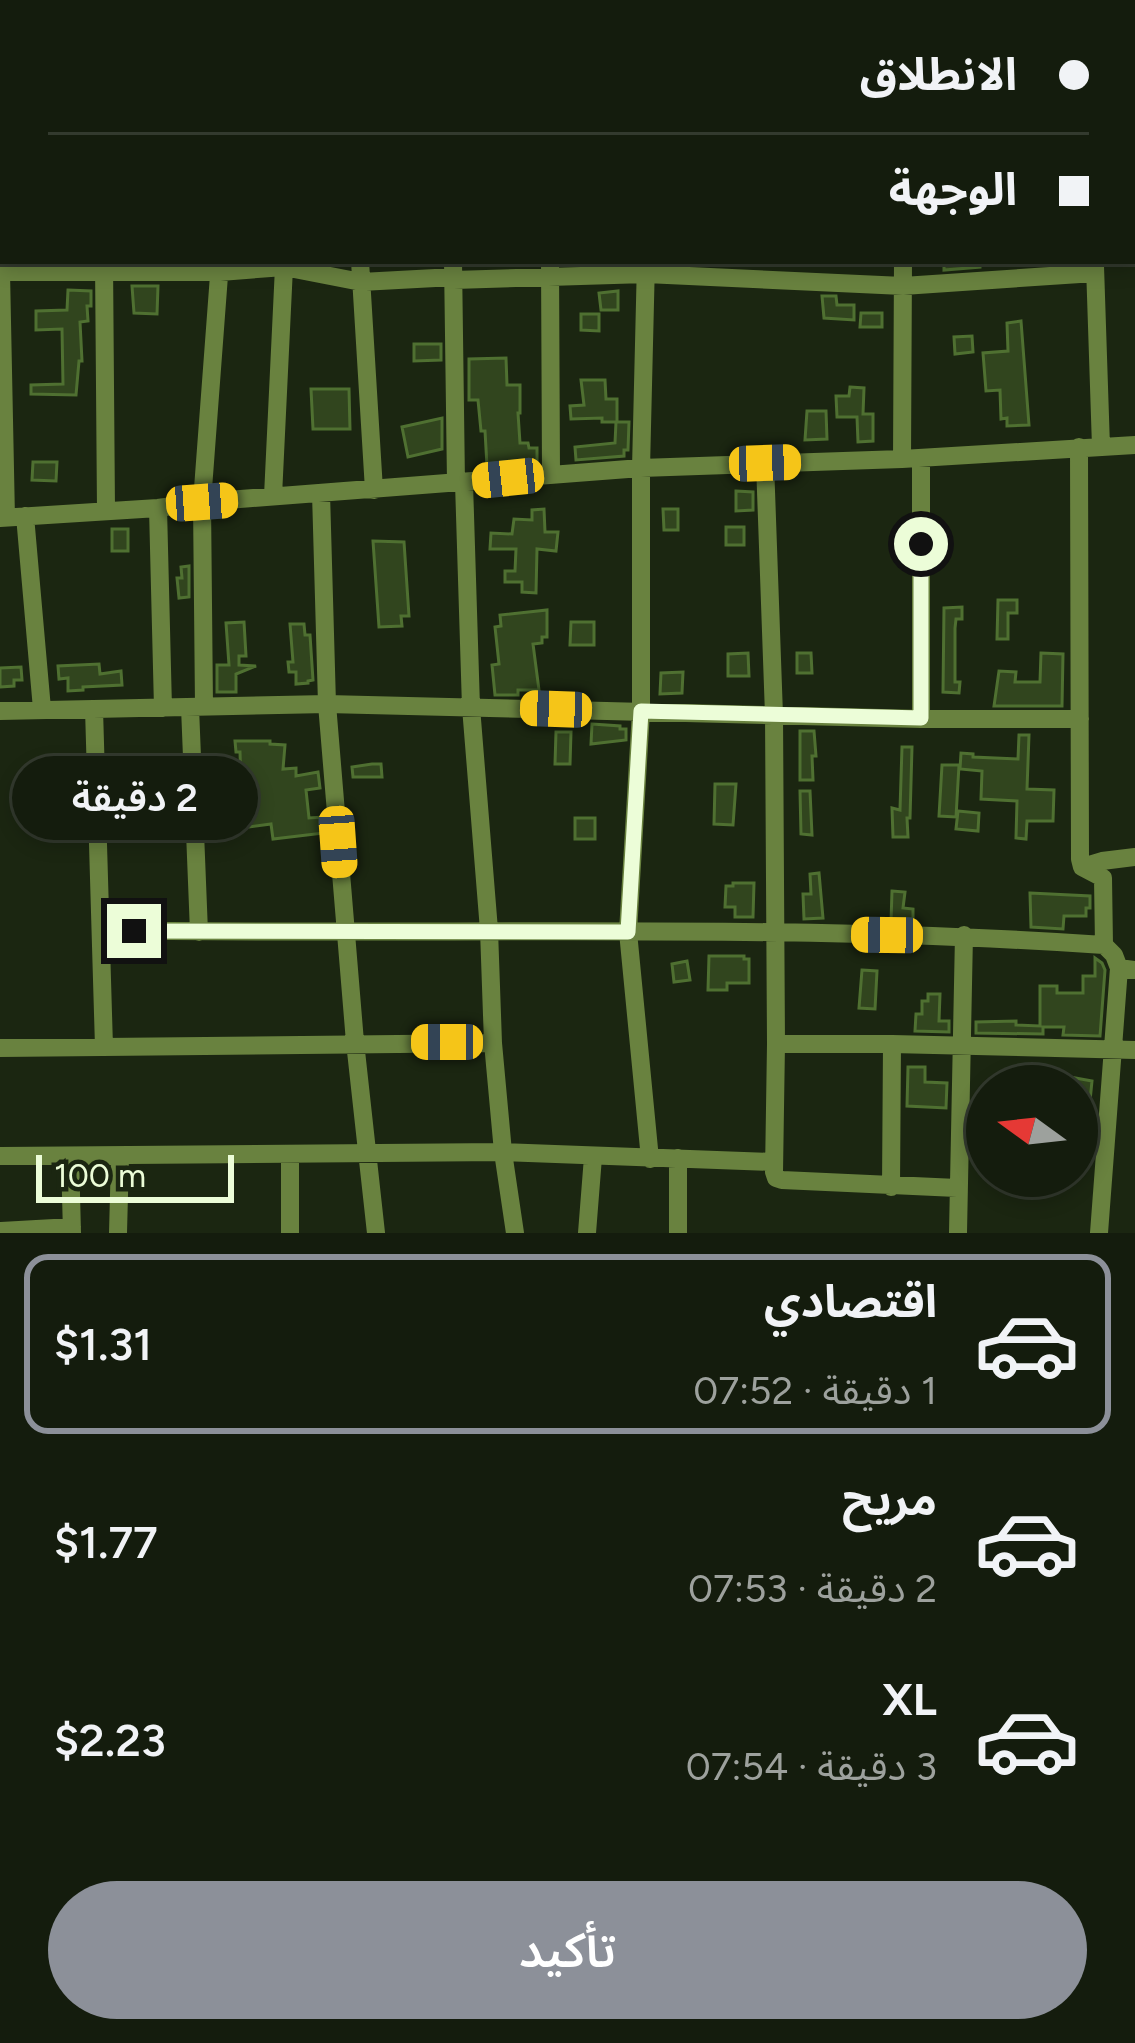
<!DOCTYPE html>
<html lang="ar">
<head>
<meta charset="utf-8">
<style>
  body { margin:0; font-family:Figtree,"Noto Sans Arabic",sans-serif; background:#1d2516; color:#f1f3f6; direction:rtl; height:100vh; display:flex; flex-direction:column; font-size:45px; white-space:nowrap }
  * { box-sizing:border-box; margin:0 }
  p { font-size:39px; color:#9da19d }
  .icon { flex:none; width:66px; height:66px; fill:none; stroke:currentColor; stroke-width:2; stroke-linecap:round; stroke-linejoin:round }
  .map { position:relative; height:1233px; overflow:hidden; direction:ltr }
  .side { display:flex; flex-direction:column; background:#141c0d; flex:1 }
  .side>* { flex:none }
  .guide { position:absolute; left:0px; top:0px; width:1137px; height:264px; box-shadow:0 6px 18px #0003,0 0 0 3px #333a2e; direction:rtl; display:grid; align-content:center; height:264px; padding:0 48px; background:#141c0d }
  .needle { width:78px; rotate:285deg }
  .tools { position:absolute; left:966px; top:1065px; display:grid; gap:24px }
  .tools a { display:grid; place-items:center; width:132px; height:132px; border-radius:50%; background:#141c0d; box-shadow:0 6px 18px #0003,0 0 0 3px #333a2e; font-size:60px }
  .scale { position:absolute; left:36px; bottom:30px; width:198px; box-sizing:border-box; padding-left:12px; border:6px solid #ecfdd8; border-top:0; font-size:33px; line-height:42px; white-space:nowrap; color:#ecfdd8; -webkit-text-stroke:9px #1b2611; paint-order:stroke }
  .end { position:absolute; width:54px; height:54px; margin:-27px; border:15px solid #ecfdd8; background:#111; box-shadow:0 0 0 6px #111 }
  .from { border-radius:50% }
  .bubble { position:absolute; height:84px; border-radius:42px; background:#141c0d; box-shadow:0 6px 18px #0003,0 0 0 3px #333a2e; font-size:39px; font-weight:600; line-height:84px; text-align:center; direction:rtl }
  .car { position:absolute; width:36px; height:72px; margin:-36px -18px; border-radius:15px; box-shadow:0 0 9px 3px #0007; background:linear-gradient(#f5c518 24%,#345 0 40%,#f5c518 0 76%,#345 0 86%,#f5c518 0) }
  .guide b { display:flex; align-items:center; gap:42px; height:114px; font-size:45px }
  .guide b+b { border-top:3px solid #333a2e }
  .guide i { width:30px; height:30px; background:#f1f3f6 }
  ul { padding:21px 0 0; list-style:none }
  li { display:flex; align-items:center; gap:36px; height:180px; margin:0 24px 18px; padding:0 24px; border:6px solid transparent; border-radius:24px }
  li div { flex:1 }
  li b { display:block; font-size:45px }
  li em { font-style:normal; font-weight:600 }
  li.active { border-color:#8c9099 }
  li>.icon { width:108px; height:108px; stroke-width:1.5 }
  .button { display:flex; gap:24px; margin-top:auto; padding:24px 48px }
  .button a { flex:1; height:138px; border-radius:72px; background:#8c9099; color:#fff; font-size:48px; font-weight:600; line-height:138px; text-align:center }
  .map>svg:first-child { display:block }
  .building { fill:#31451e; stroke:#4f7031; stroke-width:3 }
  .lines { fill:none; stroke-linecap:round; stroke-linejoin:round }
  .minor { stroke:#69823f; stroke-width:18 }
  .route { stroke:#ecfdd8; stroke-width:15 }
</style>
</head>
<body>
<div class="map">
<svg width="1135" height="1233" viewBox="0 0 1135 1233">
  <rect width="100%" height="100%" fill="#1b2611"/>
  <!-- building -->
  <path class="building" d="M 944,261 L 980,261 L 980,267 L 944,270 Z
    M 132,286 L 158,286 L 157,314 L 134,313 Z
    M 68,290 L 91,291 L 91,306 L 87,306 L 88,321 L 80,322 L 82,361 L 79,361 L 76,395 L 31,394 L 31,385 L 63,384 L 62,329 L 36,330 L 36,311 L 67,310 Z
    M 618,291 L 618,310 L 601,310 L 599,293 Z
    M 822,296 L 836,296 L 837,305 L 854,305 L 854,320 L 824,318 Z
    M 861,313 L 882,313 L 882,327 L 860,327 Z
    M 581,314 L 599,314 L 599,331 L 581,330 Z
    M 1021,321 L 1029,425 L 1007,426 L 1007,418 L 1001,419 L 1000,390 L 986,391 L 983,353 L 1008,351 L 1007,323 Z
    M 972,336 L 973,352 L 955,354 L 954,337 Z
    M 414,344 L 441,344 L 441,360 L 414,361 Z
    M 506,358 L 507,385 L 520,385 L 520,413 L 518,413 L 520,443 L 528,443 L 529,448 L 537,448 L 537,463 L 487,466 L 485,431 L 481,431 L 478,400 L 469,400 L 469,359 Z
    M 581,380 L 605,380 L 606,399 L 617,399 L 617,422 L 629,422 L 628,450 L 624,450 L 624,456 L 576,460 L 575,447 L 615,443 L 616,422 L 602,422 L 602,418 L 571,419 L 570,406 L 584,405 Z
    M 850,387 L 864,388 L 863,414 L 873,414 L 873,441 L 858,442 L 857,417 L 837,417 L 836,396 L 849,396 Z
    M 311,389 L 349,389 L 350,429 L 313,429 Z
    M 807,411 L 826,411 L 827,439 L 805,440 Z
    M 442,418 L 442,449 L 408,457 L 402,427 Z
    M 33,462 L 57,462 L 56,481 L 32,480 Z
    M 736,491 L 753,492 L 753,510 L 736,511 Z
    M 544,509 L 545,532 L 558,532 L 556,551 L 537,549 L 536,593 L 522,592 L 522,582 L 505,582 L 505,571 L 515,571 L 516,549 L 490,549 L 491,533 L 512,534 L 514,519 L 532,520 L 532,510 Z
    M 663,509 L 678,509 L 678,530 L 664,530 Z
    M 726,527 L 744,527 L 744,545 L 726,545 Z
    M 112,529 L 128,529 L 128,551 L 112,551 Z
    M 373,541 L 404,542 L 409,616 L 401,616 L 402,626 L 379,627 Z
    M 189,566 L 189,597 L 179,598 L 177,578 L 182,578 L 181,567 Z
    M 998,600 L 1017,600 L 1017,613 L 1008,613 L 1008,639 L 997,639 Z
    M 962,607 L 962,619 L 956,619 L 955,628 L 955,682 L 960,682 L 959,693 L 943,692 L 944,608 Z
    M 547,610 L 547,637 L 542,637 L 542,643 L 533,644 L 539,690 L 518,690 L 518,695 L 495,695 L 492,665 L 499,664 L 495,627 L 501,626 L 500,615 Z
    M 244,622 L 246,656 L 239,656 L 239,665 L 256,666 L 236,674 L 236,692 L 217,692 L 217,665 L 229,665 L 226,623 Z
    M 571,622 L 594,622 L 594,645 L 570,645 Z
    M 290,624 L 304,624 L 305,635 L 310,635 L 313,680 L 308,681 L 308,683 L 296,684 L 296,672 L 289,672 L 288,662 L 293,662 Z
    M 748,653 L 749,676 L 728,676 L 728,654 Z
    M 797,653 L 811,653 L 812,673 L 797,673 Z
    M 1041,653 L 1063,654 L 1062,706 L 994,706 L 999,671 L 1016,672 L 1015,682 L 1040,682 Z
    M 99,664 L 100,674 L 121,671 L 122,685 L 83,687 L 83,690 L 68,691 L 68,678 L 59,679 L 58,666 Z
    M 21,667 L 22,680 L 14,680 L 14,686 L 0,687 L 0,668 Z
    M 683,672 L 682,693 L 660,694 L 661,673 Z
    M 592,724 L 620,726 L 620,729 L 626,729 L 626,740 L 591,744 Z
    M 800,731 L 814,731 L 816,756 L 812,756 L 813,780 L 800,780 Z
    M 556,732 L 571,732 L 570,764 L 555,764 Z
    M 1019,735 L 1029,735 L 1027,789 L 1054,790 L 1053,821 L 1027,821 L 1026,839 L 1016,838 L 1017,801 L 981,799 L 982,771 L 960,769 L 961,753 L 973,754 L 973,757 L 1018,759 Z
    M 235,741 L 270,741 L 270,744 L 285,745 L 283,769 L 296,768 L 296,776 L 318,772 L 320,788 L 306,790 L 309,818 L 323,817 L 324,833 L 273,839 L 271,824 L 241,828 L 238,795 L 215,796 L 215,783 L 241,783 L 240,752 L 236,752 Z
    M 902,747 L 912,747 L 910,818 L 907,818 L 908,837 L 893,837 L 892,808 L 900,810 Z
    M 372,764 L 381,764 L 382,777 L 353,777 L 352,767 Z
    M 942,765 L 959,765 L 956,817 L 939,816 Z
    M 715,784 L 736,784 L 733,825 L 714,824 Z
    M 800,791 L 810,791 L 812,835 L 801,834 Z
    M 958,811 L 979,813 L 978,831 L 956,829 Z
    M 575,818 L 595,818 L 595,839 L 575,839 Z
    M 819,873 L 823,918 L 804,919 L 803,894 L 811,894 L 810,874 Z
    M 733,883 L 754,883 L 753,917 L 735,917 L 735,907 L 725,907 L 726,886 L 733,886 Z
    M 892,891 L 905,892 L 903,908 L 913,909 L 913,922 L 891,922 Z
    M 1030,893 L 1090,896 L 1090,908 L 1086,908 L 1086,916 L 1064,916 L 1063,929 L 1031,927 Z
    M 709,956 L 744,956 L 744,959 L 749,959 L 749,983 L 727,983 L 727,990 L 708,990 Z
    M 1095,958 L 1102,963 L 1105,970 L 1100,1036 L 1063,1035 L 1064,1027 L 1043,1027 L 1043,1034 L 976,1033 L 976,1022 L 1016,1021 L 1016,1025 L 1040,1026 L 1040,986 L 1057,986 L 1057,993 L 1083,993 L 1083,976 L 1095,976 Z
    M 687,961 L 690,980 L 674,982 L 672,964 Z
    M 862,970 L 877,971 L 875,1009 L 859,1008 Z
    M 928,994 L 940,994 L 939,1021 L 949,1021 L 949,1032 L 915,1031 L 916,1014 L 922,1014 L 922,1001 L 928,1001 Z
    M 908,1067 L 925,1067 L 925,1082 L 947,1083 L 946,1108 L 907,1106 Z
    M 1018,1070 L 1043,1073 L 1043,1086 L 1016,1086 Z
    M 1059,1075 L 1092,1081 L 1089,1111 L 1077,1109 L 1077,1086 L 1057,1086 Z"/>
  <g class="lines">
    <!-- minor -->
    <path class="minor" d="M 218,0 L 218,3
      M 361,0 L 361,3
      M 450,0 L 450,3
      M 676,0 L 684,3
      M 8,3 L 8,0
      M 105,3 L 105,0
      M 553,3 L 553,0
      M 659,3 L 659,0
      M 739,3 L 740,0
      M 1085,3 L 1135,1
      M 1134,121 L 1135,121
      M 3,169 L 1,272 L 6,518
      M 104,261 L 106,510
      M 360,261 L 374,490
      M 453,261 L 456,483
      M 550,261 L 551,474
      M 646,261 L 641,468 L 641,711 L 628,932 L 650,1159
      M 1095,266 L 1101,447
      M 1,272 L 220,272 L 284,267 L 361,282 L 454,277
      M 454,280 L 646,274 L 903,286 L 1095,273
      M 1079,447 L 1080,859 L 1082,867 L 1103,878 L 1104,945 L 1114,955 L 1119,968 L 1135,970
      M 902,459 L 903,261
      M 765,463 L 774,715 L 776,1044 L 774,1172 L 776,1178 L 782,1180 L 957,1188
      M 464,483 L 471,707 L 489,930 L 493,1043 L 503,1152 L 515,1233
      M 321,493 L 327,704 L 355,1042 L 376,1233
      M 273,496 L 284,267
      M 158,508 L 163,708
      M 25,516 L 42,709
      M 0,518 L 158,508 L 202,502 L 641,468 L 902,459 L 1135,445
      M 204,706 L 202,502 L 220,262
      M 190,707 L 199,932
      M 94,709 L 104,1047
      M 0,711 L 327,704 L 921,719 L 1080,719
      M 921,719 L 921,458
      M 1082,867 L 1102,861 L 1135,857
      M 101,930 C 435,936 771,922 1104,945
      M 776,1044 L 892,1044 L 1135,1050
      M 0,1048 L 493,1043
      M 290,1155 L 290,1233
      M 0,1156 L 503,1152 L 773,1162
      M 70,1156 L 72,1233
      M 678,1158 L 678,1233
      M 891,1187 L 892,1044
      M 1,1231 L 72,1227
      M 118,1233 L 120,1157
      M 587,1233 L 593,1157
      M 958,1233 L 964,935
      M 1099,1233 L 1119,968"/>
  </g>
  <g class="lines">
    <!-- route -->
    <path class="route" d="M 134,931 L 628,932 L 641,711 L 921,718 L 921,544"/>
  </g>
</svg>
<div class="tools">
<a><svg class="needle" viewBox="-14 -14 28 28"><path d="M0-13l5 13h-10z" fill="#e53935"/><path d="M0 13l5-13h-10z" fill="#9da19d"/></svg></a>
</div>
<div class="scale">100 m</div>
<i class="end from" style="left:921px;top:544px"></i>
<i class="end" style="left:134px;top:931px"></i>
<div class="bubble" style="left:12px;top:756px;width:246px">2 دقيقة</div>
<i class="car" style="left:765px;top:463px;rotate:88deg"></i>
<i class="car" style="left:508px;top:478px;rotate:264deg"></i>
<i class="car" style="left:202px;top:502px;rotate:86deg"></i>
<i class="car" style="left:556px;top:709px;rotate:272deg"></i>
<i class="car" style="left:338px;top:842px;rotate:176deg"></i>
<i class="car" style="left:887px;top:935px;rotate:271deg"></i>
<i class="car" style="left:447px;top:1042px;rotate:270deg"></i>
<div class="guide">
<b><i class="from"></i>الانطلاق</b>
<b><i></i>الوجهة</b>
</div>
</div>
<section class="side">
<ul>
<li class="active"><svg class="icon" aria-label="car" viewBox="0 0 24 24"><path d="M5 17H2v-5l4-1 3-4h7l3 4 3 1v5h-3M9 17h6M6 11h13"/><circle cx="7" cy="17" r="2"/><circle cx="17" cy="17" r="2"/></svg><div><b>اقتصادي</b><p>1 دقيقة · 07:52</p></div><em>$1.31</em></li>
<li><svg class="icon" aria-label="car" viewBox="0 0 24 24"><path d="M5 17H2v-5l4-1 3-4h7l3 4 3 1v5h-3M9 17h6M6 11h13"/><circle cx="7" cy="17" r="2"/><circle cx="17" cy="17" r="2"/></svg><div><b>مريح</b><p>2 دقيقة · 07:53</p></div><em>$1.77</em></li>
<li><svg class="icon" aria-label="car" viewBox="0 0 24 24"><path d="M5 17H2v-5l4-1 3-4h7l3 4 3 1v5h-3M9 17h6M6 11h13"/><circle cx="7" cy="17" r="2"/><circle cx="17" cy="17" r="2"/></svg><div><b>XL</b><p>3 دقيقة · 07:54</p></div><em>$2.23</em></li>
</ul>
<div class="button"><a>تأكيد</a></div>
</section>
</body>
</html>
